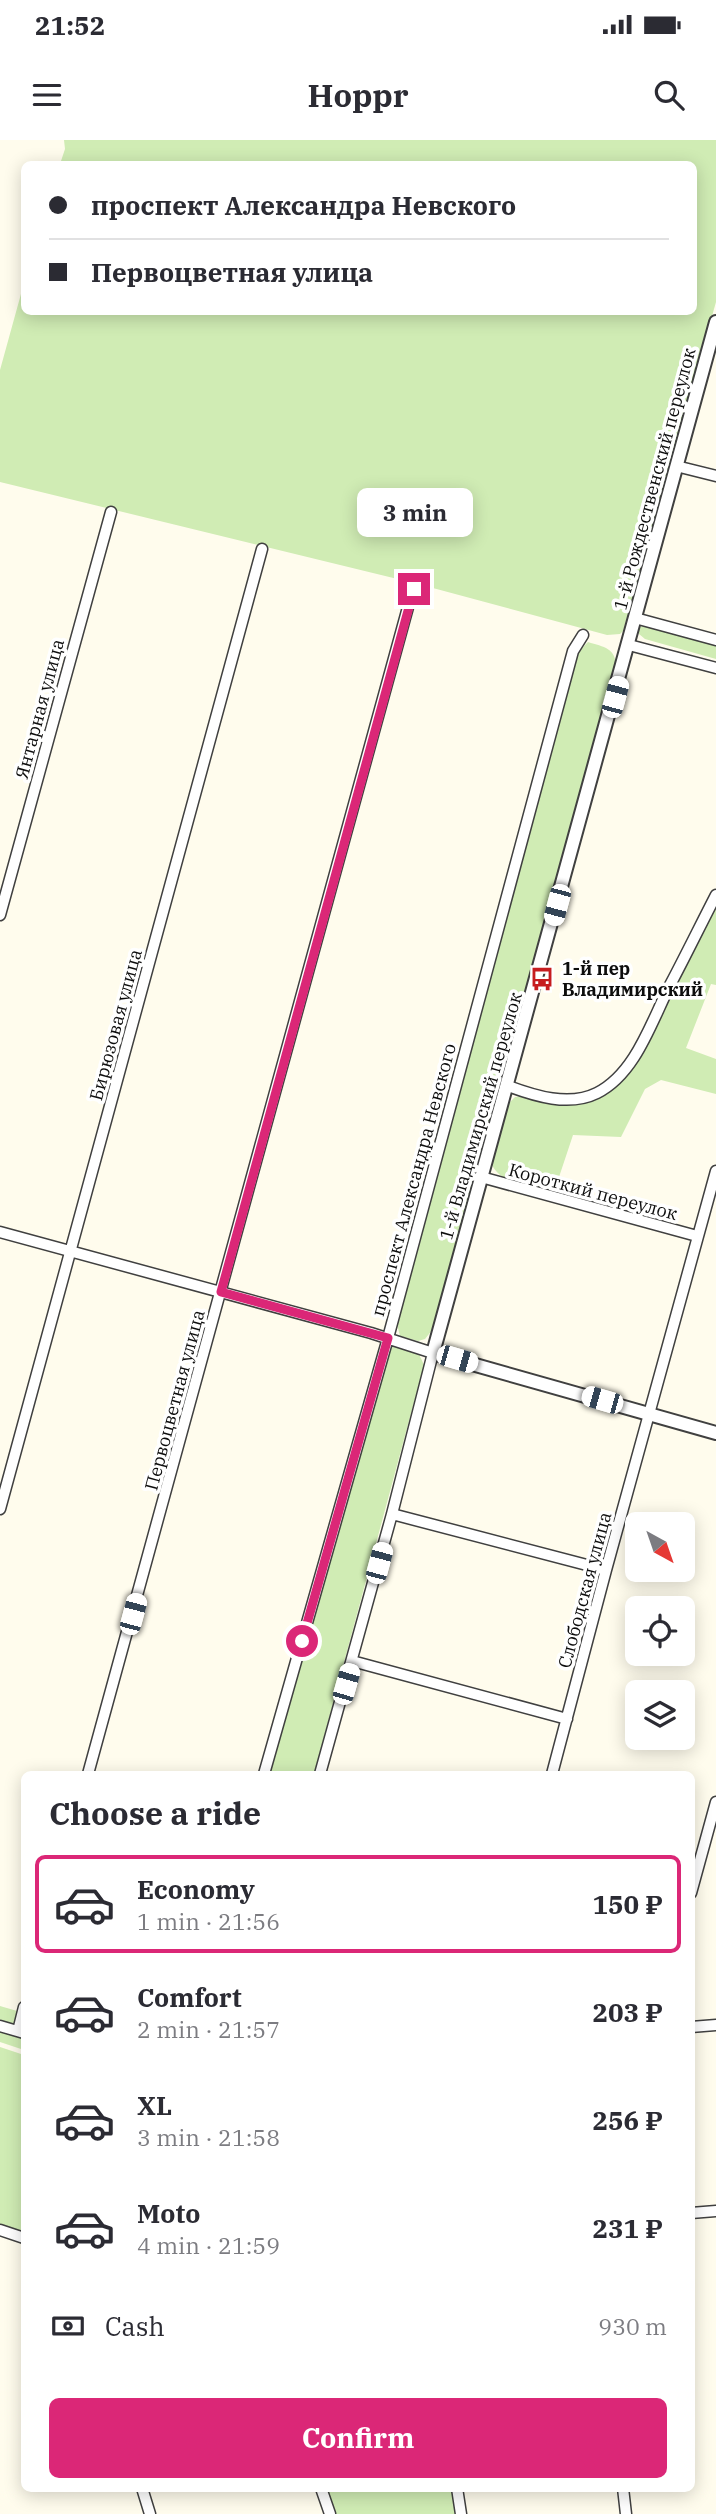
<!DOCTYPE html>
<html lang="en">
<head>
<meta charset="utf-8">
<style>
  body { margin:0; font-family:"IBM Plex Serif",serif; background:#f7f7f7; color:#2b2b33; height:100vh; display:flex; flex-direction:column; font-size:26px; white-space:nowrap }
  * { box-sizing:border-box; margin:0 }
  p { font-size:23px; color:#7c7c81 }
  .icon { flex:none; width:38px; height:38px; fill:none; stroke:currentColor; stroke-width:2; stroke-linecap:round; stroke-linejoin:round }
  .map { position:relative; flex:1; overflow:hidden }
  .side { position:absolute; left:21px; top:1631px; width:674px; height:721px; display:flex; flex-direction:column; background:#fff; border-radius:10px; box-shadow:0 4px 18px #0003 }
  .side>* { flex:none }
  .banner { position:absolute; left:21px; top:21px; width:676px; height:154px; border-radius:10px; box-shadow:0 4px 18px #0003; display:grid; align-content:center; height:154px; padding:0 28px; background:#fff }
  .needle { width:46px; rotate:140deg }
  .buttons { position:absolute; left:625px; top:1372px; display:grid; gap:14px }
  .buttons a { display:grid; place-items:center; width:70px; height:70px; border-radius:10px; background:#fff; box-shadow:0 4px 18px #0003; font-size:35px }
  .end { position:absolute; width:32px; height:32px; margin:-16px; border:9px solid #db2777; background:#fff; box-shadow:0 0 0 4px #fff }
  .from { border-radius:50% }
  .bubble { position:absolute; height:49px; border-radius:10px; background:#fff; box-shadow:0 4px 18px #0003; font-size:23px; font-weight:700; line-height:49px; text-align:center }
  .car { position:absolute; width:21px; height:42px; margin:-21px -10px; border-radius:9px; box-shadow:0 0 5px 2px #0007; background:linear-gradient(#fff 24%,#345 0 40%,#fff 0 76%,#345 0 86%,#fff 0) }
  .banner b { display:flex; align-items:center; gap:24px; height:66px; font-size:26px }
  .banner b+b { border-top:2px solid #e1e1e2 }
  .banner i { width:18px; height:18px; background:#2b2b33 }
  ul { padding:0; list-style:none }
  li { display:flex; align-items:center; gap:21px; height:98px; margin:0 14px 10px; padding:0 14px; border:4px solid transparent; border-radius:10px }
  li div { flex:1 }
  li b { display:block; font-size:26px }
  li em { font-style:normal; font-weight:700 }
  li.current { border-color:#db2777 }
  li>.icon { width:63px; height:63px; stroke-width:1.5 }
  h2 { padding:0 28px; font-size:32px; line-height:84px }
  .pay { display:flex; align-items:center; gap:18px; height:77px; padding:0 28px; font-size:26px }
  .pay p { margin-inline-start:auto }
  .button { display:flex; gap:14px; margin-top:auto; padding:14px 28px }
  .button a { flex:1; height:80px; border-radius:10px; background:#db2777; color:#fff; font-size:28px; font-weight:700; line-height:80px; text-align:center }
  .status { display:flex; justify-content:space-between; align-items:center; height:49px; padding:0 35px; background:#fff; direction:ltr }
  .status svg { height:19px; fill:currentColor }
  header { display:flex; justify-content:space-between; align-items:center; height:91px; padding:0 28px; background:#fff; font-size:32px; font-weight:700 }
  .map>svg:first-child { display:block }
  .green { fill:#d0ecb4 }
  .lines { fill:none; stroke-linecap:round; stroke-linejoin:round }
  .minor-casing { stroke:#404040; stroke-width:13 }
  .tertiary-casing { stroke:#404040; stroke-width:16 }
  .minor { stroke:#fff; stroke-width:10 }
  .tertiary { stroke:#fff; stroke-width:12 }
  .route { stroke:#db2777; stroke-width:9 }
  .labels { text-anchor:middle; stroke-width:7; stroke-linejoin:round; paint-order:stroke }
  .street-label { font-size:18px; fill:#0d0d0d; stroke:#fff }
  .poi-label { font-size:18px; font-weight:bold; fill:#0d0d0d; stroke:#fff; text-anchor:start }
</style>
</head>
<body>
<div class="status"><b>21:52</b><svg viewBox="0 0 49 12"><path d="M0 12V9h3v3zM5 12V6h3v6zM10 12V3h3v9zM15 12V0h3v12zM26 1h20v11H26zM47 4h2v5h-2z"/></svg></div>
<header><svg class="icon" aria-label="menu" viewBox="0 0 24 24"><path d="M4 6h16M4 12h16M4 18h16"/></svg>Hoppr<svg class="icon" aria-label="search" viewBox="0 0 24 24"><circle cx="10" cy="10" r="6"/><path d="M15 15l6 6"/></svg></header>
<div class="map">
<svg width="716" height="2374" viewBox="0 0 716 2374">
  <rect width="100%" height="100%" fill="#fffced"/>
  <!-- green -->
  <path class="green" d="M 64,0 L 716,0 L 716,162 L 623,491 L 620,494 L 607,495 L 418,444 L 0,342 L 0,230 L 24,143 L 24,172 L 693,172 L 693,24 L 60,24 L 65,9 Z
    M 642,486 L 716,504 L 716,519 L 645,499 L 639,494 L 638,489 Z
    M 588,502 C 604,507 616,508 616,527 L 433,1189 L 425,1199 L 418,1201 L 400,1196 L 397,1184 L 575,515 Z
    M 716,767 L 716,845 L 711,844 L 686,908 L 716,919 L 716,954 L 661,940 L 645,949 L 621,997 L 573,995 L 554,1052 C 534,1046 498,1045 491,1022 L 509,963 L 515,957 L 523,956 C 586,970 601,971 640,915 Z
    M 397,1205 L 418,1212 L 424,1225 L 314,1634 L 268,1634 L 388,1211 L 392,1206 Z
    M 0,1866 L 24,1873 L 24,1910 L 0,1902 Z
    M 0,1907 L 24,1915 L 24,2094 L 0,2086 Z
    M 326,2349 L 453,2349 L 457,2374 L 335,2374 Z"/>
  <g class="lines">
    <!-- minor casing -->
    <g class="minor-casing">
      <path id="minor" d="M 676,326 L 716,336
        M 635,478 L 716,500
        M 629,505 L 716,528
        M 0,775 L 111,372
        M 508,946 C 535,956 569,967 597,953 C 635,934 651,883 669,847 C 685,817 700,786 716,755
        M 481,1037 L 697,1096
        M 0,1092 L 371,1193 L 433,1213 L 392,1374 L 320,1634
        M 0,1369 L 262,409
        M 392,1374 L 606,1430
        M 352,1521 L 567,1579
        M 88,1634 L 413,449
        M 264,1634 L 388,1198 L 573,511 L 583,495
        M 552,1634 L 606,1430 L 716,1031
        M 691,1753 L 716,1662
        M 0,1886 L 24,1893
        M 691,1887 L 716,1885
        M 18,1891 L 24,1867
        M 691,2073 L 716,2071
        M 0,2090 L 24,2098
        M 142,2348 L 150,2374
        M 321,2348 L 330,2374
        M 457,2348 L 461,2374
        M 623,2348 L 626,2374"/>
    </g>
    <!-- tertiary casing -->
    <g class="tertiary-casing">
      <path id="tertiary" d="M 716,182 L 433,1213 L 716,1293"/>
    </g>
    <!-- minor -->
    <use href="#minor" class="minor"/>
    <!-- tertiary -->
    <use href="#tertiary" class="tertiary"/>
  </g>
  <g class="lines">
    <!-- route -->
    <path class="route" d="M 302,1501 L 388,1198 L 221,1152 L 414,449"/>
  </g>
  <!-- icons -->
  <defs>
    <g id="bus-bare" transform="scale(1.89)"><path d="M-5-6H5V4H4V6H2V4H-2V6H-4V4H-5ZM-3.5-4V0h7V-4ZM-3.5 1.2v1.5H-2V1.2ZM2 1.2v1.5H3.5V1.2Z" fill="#c61c1f" stroke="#fff" stroke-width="2.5" paint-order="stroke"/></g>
  </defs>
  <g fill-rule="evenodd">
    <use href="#bus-bare" x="542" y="839"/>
  </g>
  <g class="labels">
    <!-- street labels -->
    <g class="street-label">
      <text transform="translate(655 339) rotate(-75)" y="6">1-й Рождественский переулок</text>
      <text transform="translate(40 569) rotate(-75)" y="6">Янтарная улица</text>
      <text transform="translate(116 885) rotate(-75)" y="6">Бирюзовая улица</text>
      <text transform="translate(481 976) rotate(-74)" y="6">1-й Владимирский переулок</text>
      <text transform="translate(414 1040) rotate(-75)" y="6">проспект Александра Невского</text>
      <text transform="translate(593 1052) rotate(15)" y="6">Короткий переулок</text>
      <text transform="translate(175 1260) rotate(-75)" y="6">Первоцветная улица</text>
      <text transform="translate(585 1450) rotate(-75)" y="6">Слободская улица</text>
    </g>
    <!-- poi labels -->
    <g class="poi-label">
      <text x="562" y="835">1-й пер<tspan x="562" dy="21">Владимирский</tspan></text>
    </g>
  </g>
</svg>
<div class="buttons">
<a><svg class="needle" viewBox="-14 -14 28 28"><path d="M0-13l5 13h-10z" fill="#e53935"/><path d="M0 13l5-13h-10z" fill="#7c7c81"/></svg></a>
<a><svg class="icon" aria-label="locate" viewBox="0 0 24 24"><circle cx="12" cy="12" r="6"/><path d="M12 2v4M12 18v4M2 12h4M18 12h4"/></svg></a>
<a><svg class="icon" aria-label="layers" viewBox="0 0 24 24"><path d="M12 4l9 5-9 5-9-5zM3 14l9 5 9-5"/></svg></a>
</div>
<i class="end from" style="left:302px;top:1501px"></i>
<i class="end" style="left:414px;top:449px"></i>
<div class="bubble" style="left:357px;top:348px;width:116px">3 min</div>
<i class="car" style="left:615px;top:557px;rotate:15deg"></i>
<i class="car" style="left:557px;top:765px;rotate:195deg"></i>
<i class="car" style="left:457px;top:1219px;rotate:106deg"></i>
<i class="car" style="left:602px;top:1260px;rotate:286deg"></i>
<i class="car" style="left:379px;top:1423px;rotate:15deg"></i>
<i class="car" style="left:133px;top:1474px;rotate:15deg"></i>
<i class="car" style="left:346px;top:1544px;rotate:16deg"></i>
<div class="banner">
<b><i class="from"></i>проспект Александра Невского</b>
<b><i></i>Первоцветная улица</b>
</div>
<section class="side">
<h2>Choose a ride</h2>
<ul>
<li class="current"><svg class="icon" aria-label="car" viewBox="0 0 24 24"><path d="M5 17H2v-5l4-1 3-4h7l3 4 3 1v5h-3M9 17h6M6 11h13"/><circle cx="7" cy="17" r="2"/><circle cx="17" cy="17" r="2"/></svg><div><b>Economy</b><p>1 min · 21:56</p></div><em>150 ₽</em></li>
<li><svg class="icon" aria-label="car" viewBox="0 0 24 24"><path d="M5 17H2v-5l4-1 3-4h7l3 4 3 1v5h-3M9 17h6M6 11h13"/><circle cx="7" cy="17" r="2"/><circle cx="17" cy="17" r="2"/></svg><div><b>Comfort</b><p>2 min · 21:57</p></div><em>203 ₽</em></li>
<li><svg class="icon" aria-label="car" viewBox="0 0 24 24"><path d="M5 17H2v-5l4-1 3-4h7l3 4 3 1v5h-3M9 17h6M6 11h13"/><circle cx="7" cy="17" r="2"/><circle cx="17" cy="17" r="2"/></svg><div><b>XL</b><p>3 min · 21:58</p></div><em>256 ₽</em></li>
<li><svg class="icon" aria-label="car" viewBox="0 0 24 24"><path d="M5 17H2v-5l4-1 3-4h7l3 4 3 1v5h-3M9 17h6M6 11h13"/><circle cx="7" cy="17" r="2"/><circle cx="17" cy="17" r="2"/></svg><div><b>Moto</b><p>4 min · 21:59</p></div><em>231 ₽</em></li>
</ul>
<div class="pay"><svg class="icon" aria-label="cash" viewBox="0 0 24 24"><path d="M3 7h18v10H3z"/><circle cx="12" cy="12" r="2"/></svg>Cash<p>930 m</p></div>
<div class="button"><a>Confirm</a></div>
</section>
</div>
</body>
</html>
